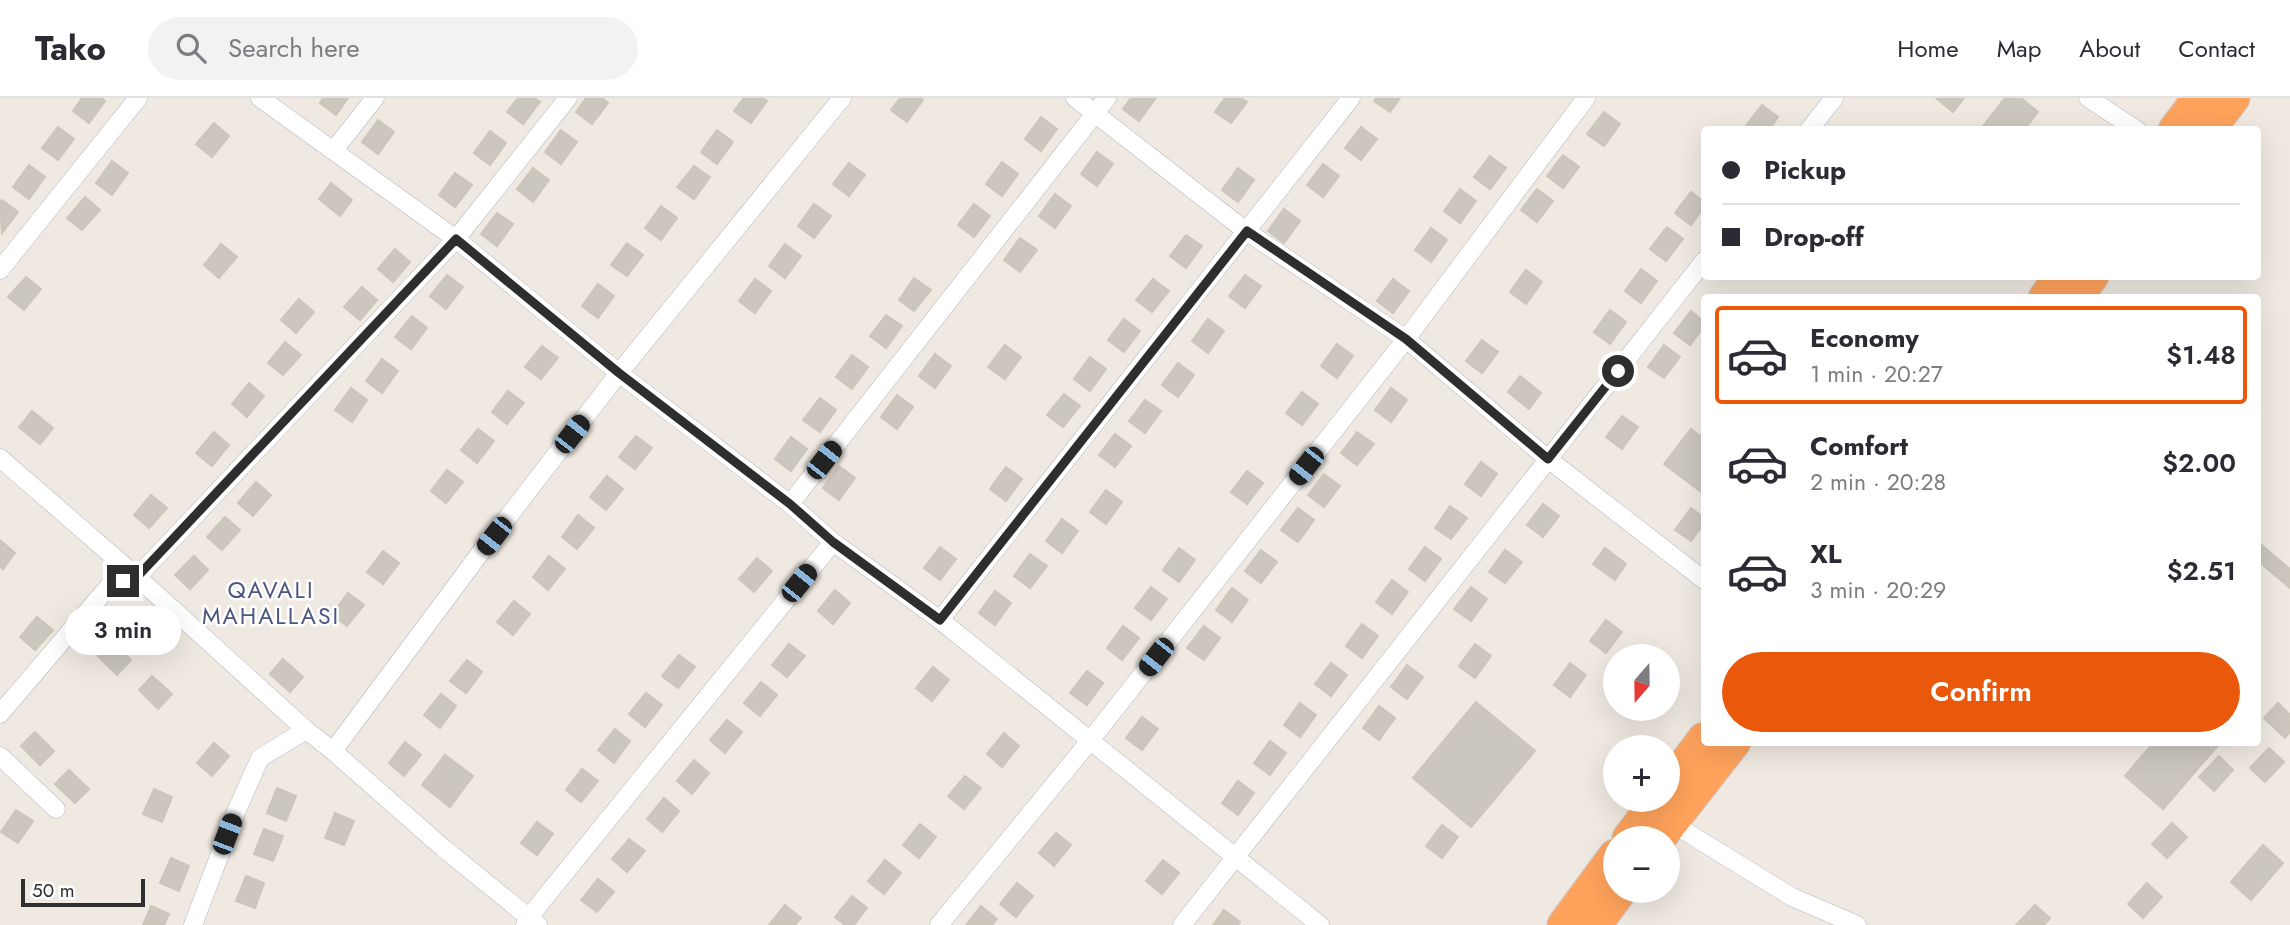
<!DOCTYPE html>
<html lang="en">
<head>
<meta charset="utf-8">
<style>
  body { margin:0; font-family:Jost,sans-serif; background:#f2f2f3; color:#2b2b33; height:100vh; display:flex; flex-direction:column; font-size:26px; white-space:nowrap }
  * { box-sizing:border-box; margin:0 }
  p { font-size:23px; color:#7c7c81 }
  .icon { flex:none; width:38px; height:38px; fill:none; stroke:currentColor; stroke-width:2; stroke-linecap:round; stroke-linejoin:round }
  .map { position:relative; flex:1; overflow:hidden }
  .sheet { position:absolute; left:1701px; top:196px; width:560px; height:452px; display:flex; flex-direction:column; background:#fff; border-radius:7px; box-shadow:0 7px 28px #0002 }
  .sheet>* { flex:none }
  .banner { position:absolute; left:1701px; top:28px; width:560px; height:154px; border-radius:7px; box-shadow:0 7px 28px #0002; display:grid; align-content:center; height:154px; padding:0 21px; background:#fff }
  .needle { width:46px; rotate:200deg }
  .tools { position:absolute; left:1603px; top:546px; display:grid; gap:14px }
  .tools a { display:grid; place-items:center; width:77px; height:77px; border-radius:50%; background:#fff; box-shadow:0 7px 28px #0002; font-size:35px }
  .scale { position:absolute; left:21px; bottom:18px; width:124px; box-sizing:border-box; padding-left:7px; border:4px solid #2e2e2e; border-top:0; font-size:19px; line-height:24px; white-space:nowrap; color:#2e2e2e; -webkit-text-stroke:5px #fff; paint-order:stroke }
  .end { position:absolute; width:32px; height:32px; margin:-16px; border:9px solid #2e2e2e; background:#fff; box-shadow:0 0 0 4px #fff }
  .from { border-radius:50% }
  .bubble { position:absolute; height:49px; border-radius:24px; background:#fff; box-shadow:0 7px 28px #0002; font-size:23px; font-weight:600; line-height:49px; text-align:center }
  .car { position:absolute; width:21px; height:42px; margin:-21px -10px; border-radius:9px; box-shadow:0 0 5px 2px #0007; background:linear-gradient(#222 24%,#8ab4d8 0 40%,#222 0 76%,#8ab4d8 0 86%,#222 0) }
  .banner b { display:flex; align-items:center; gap:24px; height:66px; font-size:26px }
  .banner b+b { border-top:2px solid #e1e1e2 }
  .banner i { width:18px; height:18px; background:#2b2b33 }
  ul { padding:12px 0 0; list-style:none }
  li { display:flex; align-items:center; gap:21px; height:98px; margin:0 14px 10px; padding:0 7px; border:4px solid transparent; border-radius:7px }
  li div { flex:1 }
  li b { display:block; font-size:26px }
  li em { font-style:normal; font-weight:600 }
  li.selected { border-color:#ea580c }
  li>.icon { width:63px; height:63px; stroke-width:1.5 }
  .button { display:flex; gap:14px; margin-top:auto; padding:14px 21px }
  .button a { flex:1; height:80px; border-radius:42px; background:#ea580c; color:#fff; font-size:28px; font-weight:600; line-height:80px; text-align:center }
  header { display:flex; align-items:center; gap:42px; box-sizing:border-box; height:98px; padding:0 35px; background:#fff; border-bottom:2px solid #e1e1e2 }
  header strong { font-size:33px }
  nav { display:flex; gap:38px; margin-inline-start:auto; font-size:24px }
  .search { width:490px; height:63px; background:#f2f2f3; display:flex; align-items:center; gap:18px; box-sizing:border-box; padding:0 24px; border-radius:38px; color:#7c7c81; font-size:26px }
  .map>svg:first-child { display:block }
  .building { fill:#cbc7bf; stroke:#cbc5ba; stroke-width:2 }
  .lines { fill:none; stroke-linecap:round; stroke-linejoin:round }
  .street-casing { stroke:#b4b7c1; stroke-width:19 }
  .highway-casing { stroke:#c9c9c9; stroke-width:35 }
  .street { stroke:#fff; stroke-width:18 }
  .highway { stroke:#ffa35c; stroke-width:33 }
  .route { stroke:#2e2e2e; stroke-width:9 }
  .labels { text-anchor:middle; stroke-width:5; stroke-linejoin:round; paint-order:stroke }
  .neighbourhood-label { font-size:23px; letter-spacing:2px; fill:#4d5680; stroke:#fff }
</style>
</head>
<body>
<header>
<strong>Tako</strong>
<div class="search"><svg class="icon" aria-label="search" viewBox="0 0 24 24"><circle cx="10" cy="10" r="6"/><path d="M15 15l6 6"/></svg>Search here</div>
<nav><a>Home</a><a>Map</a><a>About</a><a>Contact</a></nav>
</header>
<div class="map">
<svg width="2290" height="827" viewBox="0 0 2290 827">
  <rect width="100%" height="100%" fill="#efe9e1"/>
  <!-- building -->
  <path class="building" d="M 82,0 L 101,0 L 105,3 L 89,25 L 73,13 Z
    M 323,0 L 348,0 L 336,17 L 320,5 Z
    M 518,0 L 534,0 L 540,4 L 523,26 L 507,14 Z
    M 586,0 L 602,0 L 608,5 L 592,26 L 576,14 Z
    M 744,0 L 762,0 L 767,3 L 751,25 L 734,13 Z
    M 900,0 L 920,0 L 923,2 L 907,24 L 891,12 Z
    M 1131,0 L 1155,1 L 1139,23 L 1123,11 Z
    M 1225,0 L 1241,0 L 1247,4 L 1231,25 L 1215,14 Z
    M 1376,0 L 1400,0 L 1390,14 L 1374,3 Z
    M 1936,0 L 1964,0 L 1953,14 Z
    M 2005,0 L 2021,0 L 2038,14 L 2024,32 L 1980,32 Z
    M 1762,7 L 1778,19 L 1769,32 L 1750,32 L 1746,28 Z
    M 1604,14 L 1620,26 L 1604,48 L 1587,36 Z
    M 1041,19 L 1057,31 L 1041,53 L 1025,41 Z
    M 378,22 L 394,34 L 378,56 L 362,44 Z
    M 214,25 L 229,38 L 212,59 L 196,46 Z
    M 58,29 L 74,41 L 58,62 L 42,50 Z
    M 1361,29 L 1377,41 L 1361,62 L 1345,50 Z
    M 561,32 L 577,44 L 561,66 L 545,54 Z
    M 717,32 L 733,44 L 717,66 L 701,54 Z
    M 490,33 L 506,45 L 490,67 L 474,55 Z
    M 1097,54 L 1113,66 L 1097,88 L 1081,76 Z
    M 1563,57 L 1579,69 L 1563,90 L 1547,78 Z
    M 1490,58 L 1506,70 L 1490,91 L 1474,79 Z
    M 112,63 L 128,75 L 112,97 L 96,85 Z
    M 1002,64 L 1018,76 L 1002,98 L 986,86 Z
    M 849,65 L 865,77 L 849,98 L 833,86 Z
    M 1323,66 L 1339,78 L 1323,99 L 1307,87 Z
    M 29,67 L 45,79 L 29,101 L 13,89 Z
    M 694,68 L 710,79 L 694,101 L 677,89 Z
    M 533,70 L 549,82 L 533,104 L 517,91 Z
    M 1238,70 L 1254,82 L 1238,104 L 1222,92 Z
    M 455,75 L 472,87 L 455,109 L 439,97 Z
    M 331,85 L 352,102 L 340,118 L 319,101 Z
    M 1460,91 L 1476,103 L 1460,125 L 1444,113 Z
    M 1537,91 L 1553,103 L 1537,124 L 1521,112 Z
    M 1691,94 L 1704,104 L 1704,109 L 1691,127 L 1675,115 Z
    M 1055,96 L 1071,108 L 1055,130 L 1039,118 Z
    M 85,99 L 100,112 L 82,132 L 67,120 Z
    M 2,102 L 18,114 L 2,135 L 0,104 Z
    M 814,106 L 831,118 L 814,140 L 798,128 Z
    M 974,106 L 990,118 L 974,139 L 958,127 Z
    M 661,108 L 677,120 L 661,142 L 645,130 Z
    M 1284,111 L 1300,123 L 1284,145 L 1268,133 Z
    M 497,115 L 513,126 L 497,148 L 481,136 Z
    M 1667,129 L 1683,141 L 1666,163 L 1650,151 Z
    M 1431,130 L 1447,142 L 1431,164 L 1415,152 Z
    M 1186,137 L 1202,148 L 1186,170 L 1170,158 Z
    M 1020,140 L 1037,152 L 1020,174 L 1004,162 Z
    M 627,145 L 643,157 L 627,178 L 611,167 Z
    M 221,146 L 237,159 L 219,180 L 204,167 Z
    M 785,146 L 801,158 L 785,180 L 769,168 Z
    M 395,151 L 410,164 L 393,184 L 378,171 Z
    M 1641,171 L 1657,183 L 1641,205 L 1625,193 Z
    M 1526,172 L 1542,184 L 1526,206 L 1510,194 Z
    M 447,177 L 463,189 L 446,211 L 430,198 Z
    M 1245,177 L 1261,188 L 1245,210 L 1229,198 Z
    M 26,179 L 41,191 L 24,212 L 8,199 Z
    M 914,180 L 931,192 L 914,213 L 899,202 Z
    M 755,181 L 771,193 L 755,215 L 739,203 Z
    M 1153,181 L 1169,193 L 1152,214 L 1136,202 Z
    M 1393,181 L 1409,193 L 1393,215 L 1377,203 Z
    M 598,186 L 614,198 L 598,220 L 582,208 Z
    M 362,189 L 377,202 L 360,222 L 344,209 Z
    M 299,201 L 314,214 L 296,235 L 281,222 Z
    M 1610,212 L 1626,224 L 1610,246 L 1594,234 Z
    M 1691,213 L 1704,224 L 1704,228 L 1690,247 L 1674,235 Z
    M 886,217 L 902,228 L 886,250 L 870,238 Z
    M 412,218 L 427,230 L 411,251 L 395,239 Z
    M 1124,221 L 1140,233 L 1124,254 L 1108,242 Z
    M 1208,221 L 1224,233 L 1208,255 L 1192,243 Z
    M 1482,242 L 1498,254 L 1482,275 L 1466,263 Z
    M 285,244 L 301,257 L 283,277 L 268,265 Z
    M 1337,246 L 1353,258 L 1337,280 L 1321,268 Z
    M 1005,247 L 1021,259 L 1005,281 L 988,269 Z
    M 1664,247 L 1680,259 L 1664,280 L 1648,269 Z
    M 542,248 L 558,260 L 541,281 L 525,269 Z
    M 935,256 L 951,268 L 935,290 L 919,278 Z
    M 852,257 L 868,269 L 852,291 L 836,279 Z
    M 1090,259 L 1106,271 L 1090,293 L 1074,281 Z
    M 382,261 L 398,273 L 382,295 L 366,283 Z
    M 1178,265 L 1194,277 L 1178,299 L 1162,287 Z
    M 1520,278 L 1541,295 L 1529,311 L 1508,294 Z
    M 249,285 L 264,298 L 247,319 L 232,306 Z
    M 351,290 L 367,302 L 352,324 L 335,312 Z
    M 1391,290 L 1407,302 L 1391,324 L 1375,312 Z
    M 508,293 L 524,305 L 507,326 L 492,314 Z
    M 1302,294 L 1318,306 L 1302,327 L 1286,315 Z
    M 1064,296 L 1080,308 L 1063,329 L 1047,317 Z
    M 897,297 L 913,309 L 897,331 L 881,319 Z
    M 820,300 L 836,312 L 820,334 L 803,322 Z
    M 1145,302 L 1161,313 L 1145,335 L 1129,323 Z
    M 32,313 L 53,330 L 40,346 L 19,329 Z
    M 1622,318 L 1638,329 L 1622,351 L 1606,339 Z
    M 478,331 L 494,343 L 477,365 L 461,352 Z
    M 1691,331 L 1704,341 L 1704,396 L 1664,366 Z
    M 214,334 L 229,347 L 212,368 L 196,355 Z
    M 1357,334 L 1374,346 L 1357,367 L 1341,355 Z
    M 1115,336 L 1131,348 L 1115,369 L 1099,357 Z
    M 636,338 L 652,350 L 635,371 L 619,359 Z
    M 791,339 L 807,351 L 791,373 L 775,361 Z
    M 1481,364 L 1497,376 L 1481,398 L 1465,386 Z
    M 839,368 L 855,380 L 839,402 L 823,390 Z
    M 1006,369 L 1022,381 L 1006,403 L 990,391 Z
    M 447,372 L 463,384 L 446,405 L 431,393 Z
    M 1247,373 L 1263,385 L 1247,406 L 1231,394 Z
    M 1324,376 L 1340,388 L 1324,409 L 1308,397 Z
    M 607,378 L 623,391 L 606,412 L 590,399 Z
    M 256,384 L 271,397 L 253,418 L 238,405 Z
    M 1106,392 L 1122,404 L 1106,426 L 1090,414 Z
    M 151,397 L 167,410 L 149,430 L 134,417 Z
    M 1543,406 L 1559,418 L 1543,439 L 1527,427 Z
    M 1450,408 L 1467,420 L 1451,441 L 1435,430 Z
    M 1298,410 L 1314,422 L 1298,444 L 1281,432 Z
    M 1691,410 L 1704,420 L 1704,426 L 1691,443 L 1675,432 Z
    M 578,417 L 594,430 L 577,451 L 562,439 Z
    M 225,419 L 240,432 L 222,452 L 207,439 Z
    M 1062,421 L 1078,433 L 1062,455 L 1046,443 Z
    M 0,442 L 15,455 L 3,471 L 0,468 Z
    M 2258,444 L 2290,471 L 2290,490 L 2258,463 Z
    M 940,449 L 956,461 L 940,482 L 924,470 Z
    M 1425,449 L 1441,461 L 1425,483 L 1409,471 Z
    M 1179,450 L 1195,462 L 1179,484 L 1163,472 Z
    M 1605,450 L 1626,466 L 1615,482 L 1593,466 Z
    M 1261,452 L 1277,464 L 1261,485 L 1245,473 Z
    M 1505,452 L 1522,464 L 1505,485 L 1489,474 Z
    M 383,453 L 399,465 L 383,486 L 367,474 Z
    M 1030,456 L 1047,468 L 1030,490 L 1014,478 Z
    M 194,458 L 208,472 L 190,491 L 175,477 Z
    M 549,458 L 565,471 L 548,492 L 533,479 Z
    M 757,460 L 772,473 L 754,494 L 739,481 Z
    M 1392,482 L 1408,494 L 1392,516 L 1376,504 Z
    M 1151,489 L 1167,501 L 1151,522 L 1135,510 Z
    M 1471,489 L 1487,501 L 1471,523 L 1454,511 Z
    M 1232,490 L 1248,502 L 1232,524 L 1216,512 Z
    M 835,492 L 850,505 L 833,526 L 818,513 Z
    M 995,493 L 1011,505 L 995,527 L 979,515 Z
    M 348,495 L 364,507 L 347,528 L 332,516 Z
    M 514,503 L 530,516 L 513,537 L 497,524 Z
    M 37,519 L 53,532 L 35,552 L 20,539 Z
    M 1606,522 L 1622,534 L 1606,555 L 1590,543 Z
    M 1362,526 L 1378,538 L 1362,560 L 1346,548 Z
    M 1123,528 L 1139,540 L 1122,562 L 1107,550 Z
    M 1204,528 L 1220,540 L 1204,562 L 1187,550 Z
    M 112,544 L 131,562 L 117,577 L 98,558 Z
    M 789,546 L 805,558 L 787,579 L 772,567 Z
    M 1475,546 L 1491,558 L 1475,580 L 1459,568 Z
    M 679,557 L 695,569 L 678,590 L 662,578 Z
    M 283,561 L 303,579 L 290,594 L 270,576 Z
    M 467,562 L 482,574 L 466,595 L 450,583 Z
    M 1331,565 L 1347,577 L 1331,598 L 1315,586 Z
    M 1570,565 L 1586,577 L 1570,599 L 1554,587 Z
    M 1407,567 L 1423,579 L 1407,601 L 1391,589 Z
    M 933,569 L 949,582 L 932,603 L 916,590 Z
    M 1087,573 L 1103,585 L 1087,607 L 1070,595 Z
    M 152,578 L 172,596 L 158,611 L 139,592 Z
    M 761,584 L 777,597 L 760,618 L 744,605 Z
    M 646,595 L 662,607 L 645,629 L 629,616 Z
    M 441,596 L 456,608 L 440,630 L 424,617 Z
    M 1476,604 L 1535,653 L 1471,729 L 1413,680 Z
    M 1300,605 L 1316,617 L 1300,639 L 1284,627 Z
    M 2278,605 L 2290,617 L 2290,634 L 2285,640 L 2264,620 Z
    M 1379,608 L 1395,620 L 1379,642 L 1363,630 Z
    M 1142,619 L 1158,631 L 1142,652 L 1126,640 Z
    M 727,622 L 742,634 L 725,655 L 710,642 Z
    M 615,631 L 630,643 L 614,665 L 598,652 Z
    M 35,634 L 54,653 L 40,667 L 21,648 Z
    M 1004,635 L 1019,648 L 1002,669 L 987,656 Z
    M 1270,643 L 1286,655 L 1270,677 L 1254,665 Z
    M 405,644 L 421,657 L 404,678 L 389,665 Z
    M 2154,644 L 2221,644 L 2163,711 L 2125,678 Z
    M 214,645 L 229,658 L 212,678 L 197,665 Z
    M 2269,650 L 2284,664 L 2265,684 L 2250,670 Z
    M 445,657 L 473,678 L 450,709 L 422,687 Z
    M 2219,658 L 2233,672 L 2214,693 L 2199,679 Z
    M 694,662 L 709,675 L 692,696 L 677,683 Z
    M 582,671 L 598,683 L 581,704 L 566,692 Z
    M 69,672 L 89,691 L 75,705 L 55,686 Z
    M 965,678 L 981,690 L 964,711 L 948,698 Z
    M 1238,683 L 1254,695 L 1238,717 L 1222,705 Z
    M 277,690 L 296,698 L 286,723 L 267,715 Z
    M 154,691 L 172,699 L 162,724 L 143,716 Z
    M 664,700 L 679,713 L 662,734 L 647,721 Z
    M 16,712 L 33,723 L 18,745 L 1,734 Z
    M 335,715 L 354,723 L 344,747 L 325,740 Z
    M 537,724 L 553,736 L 537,757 L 521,745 Z
    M 2172,725 L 2187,739 L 2167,760 L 2152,746 Z
    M 920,726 L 936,739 L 919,760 L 903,747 Z
    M 1442,727 L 1458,739 L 1442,760 L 1426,748 Z
    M 264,731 L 283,738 L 273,763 L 254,756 Z
    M 1056,735 L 1071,747 L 1054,768 L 1039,755 Z
    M 629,741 L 645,753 L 627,774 L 612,761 Z
    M 2263,747 L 2283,765 L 2251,802 L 2231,784 Z
    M 171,760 L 189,768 L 179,793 L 160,785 Z
    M 885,762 L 901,775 L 884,796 L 868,783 Z
    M 1163,762 L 1179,775 L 1162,796 L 1146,783 Z
    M 246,778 L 264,785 L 255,810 L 236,803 Z
    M 598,781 L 614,794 L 597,814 L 581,802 Z
    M 1017,785 L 1033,798 L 1016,819 L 1000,806 Z
    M 2147,785 L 2162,799 L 2143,820 L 2128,806 Z
    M 852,798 L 867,810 L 854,827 L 845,827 L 835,819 Z
    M 785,807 L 801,820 L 795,827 L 769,827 Z
    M 2035,807 L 2050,820 L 2044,827 L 2016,827 Z
    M 151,808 L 169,816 L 164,827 L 143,827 Z
    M 981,808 L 997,821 L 992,827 L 966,827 Z
    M 1224,812 L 1240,824 L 1238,827 L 1213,827 Z"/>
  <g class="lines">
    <!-- street casing -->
    <g class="street-casing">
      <path id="street" d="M 260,0 L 456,141 L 619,275 L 790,406 L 833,444 L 940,522 L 1320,827
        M 1075,0 L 1246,133 L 1406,241 L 1548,361 L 1704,482
        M 2088,0 L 2137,32
        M 1809,32 L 1834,0
        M 334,52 L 375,0
        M 0,172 L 138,0
        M 0,360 L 137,479 L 306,632 L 333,653 L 442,749 L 538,827
        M 790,406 L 1107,0
        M 940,522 L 1351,0
        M 0,616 L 109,488 L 137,479 L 456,141 L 568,0
        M 333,653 L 478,458 L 619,275 L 842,0
        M 0,658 L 56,711
        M 1670,724 L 1792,799 L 1857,827
        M 193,827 L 236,714 L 260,660 L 306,632
        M 525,827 L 529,819 L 833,444
        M 939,827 L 1089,644 L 1406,241 L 1586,0
        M 1182,827 L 1704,163"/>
    </g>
    <!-- highway casing -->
    <g class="highway-casing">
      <path id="highway" d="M 2175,32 L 2199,0
        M 2208,32 L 2233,0
        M 2045,200 L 2061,178
        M 2075,200 L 2092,178
        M 1668,689 L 1704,641
        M 1629,740 L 1658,702
        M 1659,740 L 1734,644
        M 1564,827 L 1615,758
        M 1595,827 L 1620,793"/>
    </g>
    <!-- street -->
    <use href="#street" class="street"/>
    <!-- highway -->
    <use href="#highway" class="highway"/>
  </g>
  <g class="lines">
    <!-- route -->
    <path class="route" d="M 123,483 L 137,479 L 456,141 L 619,275 L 790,406 L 833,444 L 940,522 L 1247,133 L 1406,241 L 1548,361 L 1618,273"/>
  </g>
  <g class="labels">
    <!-- neighbourhood labels -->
    <g class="neighbourhood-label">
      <text x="271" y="500">QAVALI<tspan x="271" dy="26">MAHALLASI</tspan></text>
    </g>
  </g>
</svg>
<div class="tools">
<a><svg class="needle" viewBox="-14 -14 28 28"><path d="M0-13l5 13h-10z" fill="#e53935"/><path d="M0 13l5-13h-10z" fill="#7c7c81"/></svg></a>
<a>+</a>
<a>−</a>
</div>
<div class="scale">50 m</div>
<i class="end from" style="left:1618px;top:273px"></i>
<i class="end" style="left:123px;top:483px"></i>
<div class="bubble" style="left:65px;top:508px;width:116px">3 min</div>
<i class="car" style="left:572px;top:336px;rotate:38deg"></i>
<i class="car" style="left:824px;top:362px;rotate:38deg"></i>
<i class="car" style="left:1306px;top:368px;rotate:218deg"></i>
<i class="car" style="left:494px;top:438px;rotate:218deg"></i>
<i class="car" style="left:799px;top:485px;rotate:39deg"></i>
<i class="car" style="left:1156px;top:559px;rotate:218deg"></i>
<i class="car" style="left:227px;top:736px;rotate:21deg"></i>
<div class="banner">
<b><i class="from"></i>Pickup</b>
<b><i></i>Drop-off</b>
</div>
<section class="sheet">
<ul>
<li class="selected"><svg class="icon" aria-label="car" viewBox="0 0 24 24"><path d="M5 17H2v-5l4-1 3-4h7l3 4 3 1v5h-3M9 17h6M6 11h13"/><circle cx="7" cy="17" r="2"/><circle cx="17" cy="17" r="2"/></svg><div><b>Economy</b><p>1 min · 20:27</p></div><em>$1.48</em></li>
<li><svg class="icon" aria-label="car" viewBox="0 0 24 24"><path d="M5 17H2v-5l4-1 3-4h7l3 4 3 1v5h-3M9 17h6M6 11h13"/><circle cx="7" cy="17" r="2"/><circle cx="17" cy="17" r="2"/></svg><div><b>Comfort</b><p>2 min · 20:28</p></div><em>$2.00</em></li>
<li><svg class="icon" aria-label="car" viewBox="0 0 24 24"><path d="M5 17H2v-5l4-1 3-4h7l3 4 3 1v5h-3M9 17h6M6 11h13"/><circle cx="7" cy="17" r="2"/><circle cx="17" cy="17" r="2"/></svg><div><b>XL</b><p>3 min · 20:29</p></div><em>$2.51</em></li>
</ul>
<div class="button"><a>Confirm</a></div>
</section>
</div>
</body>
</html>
